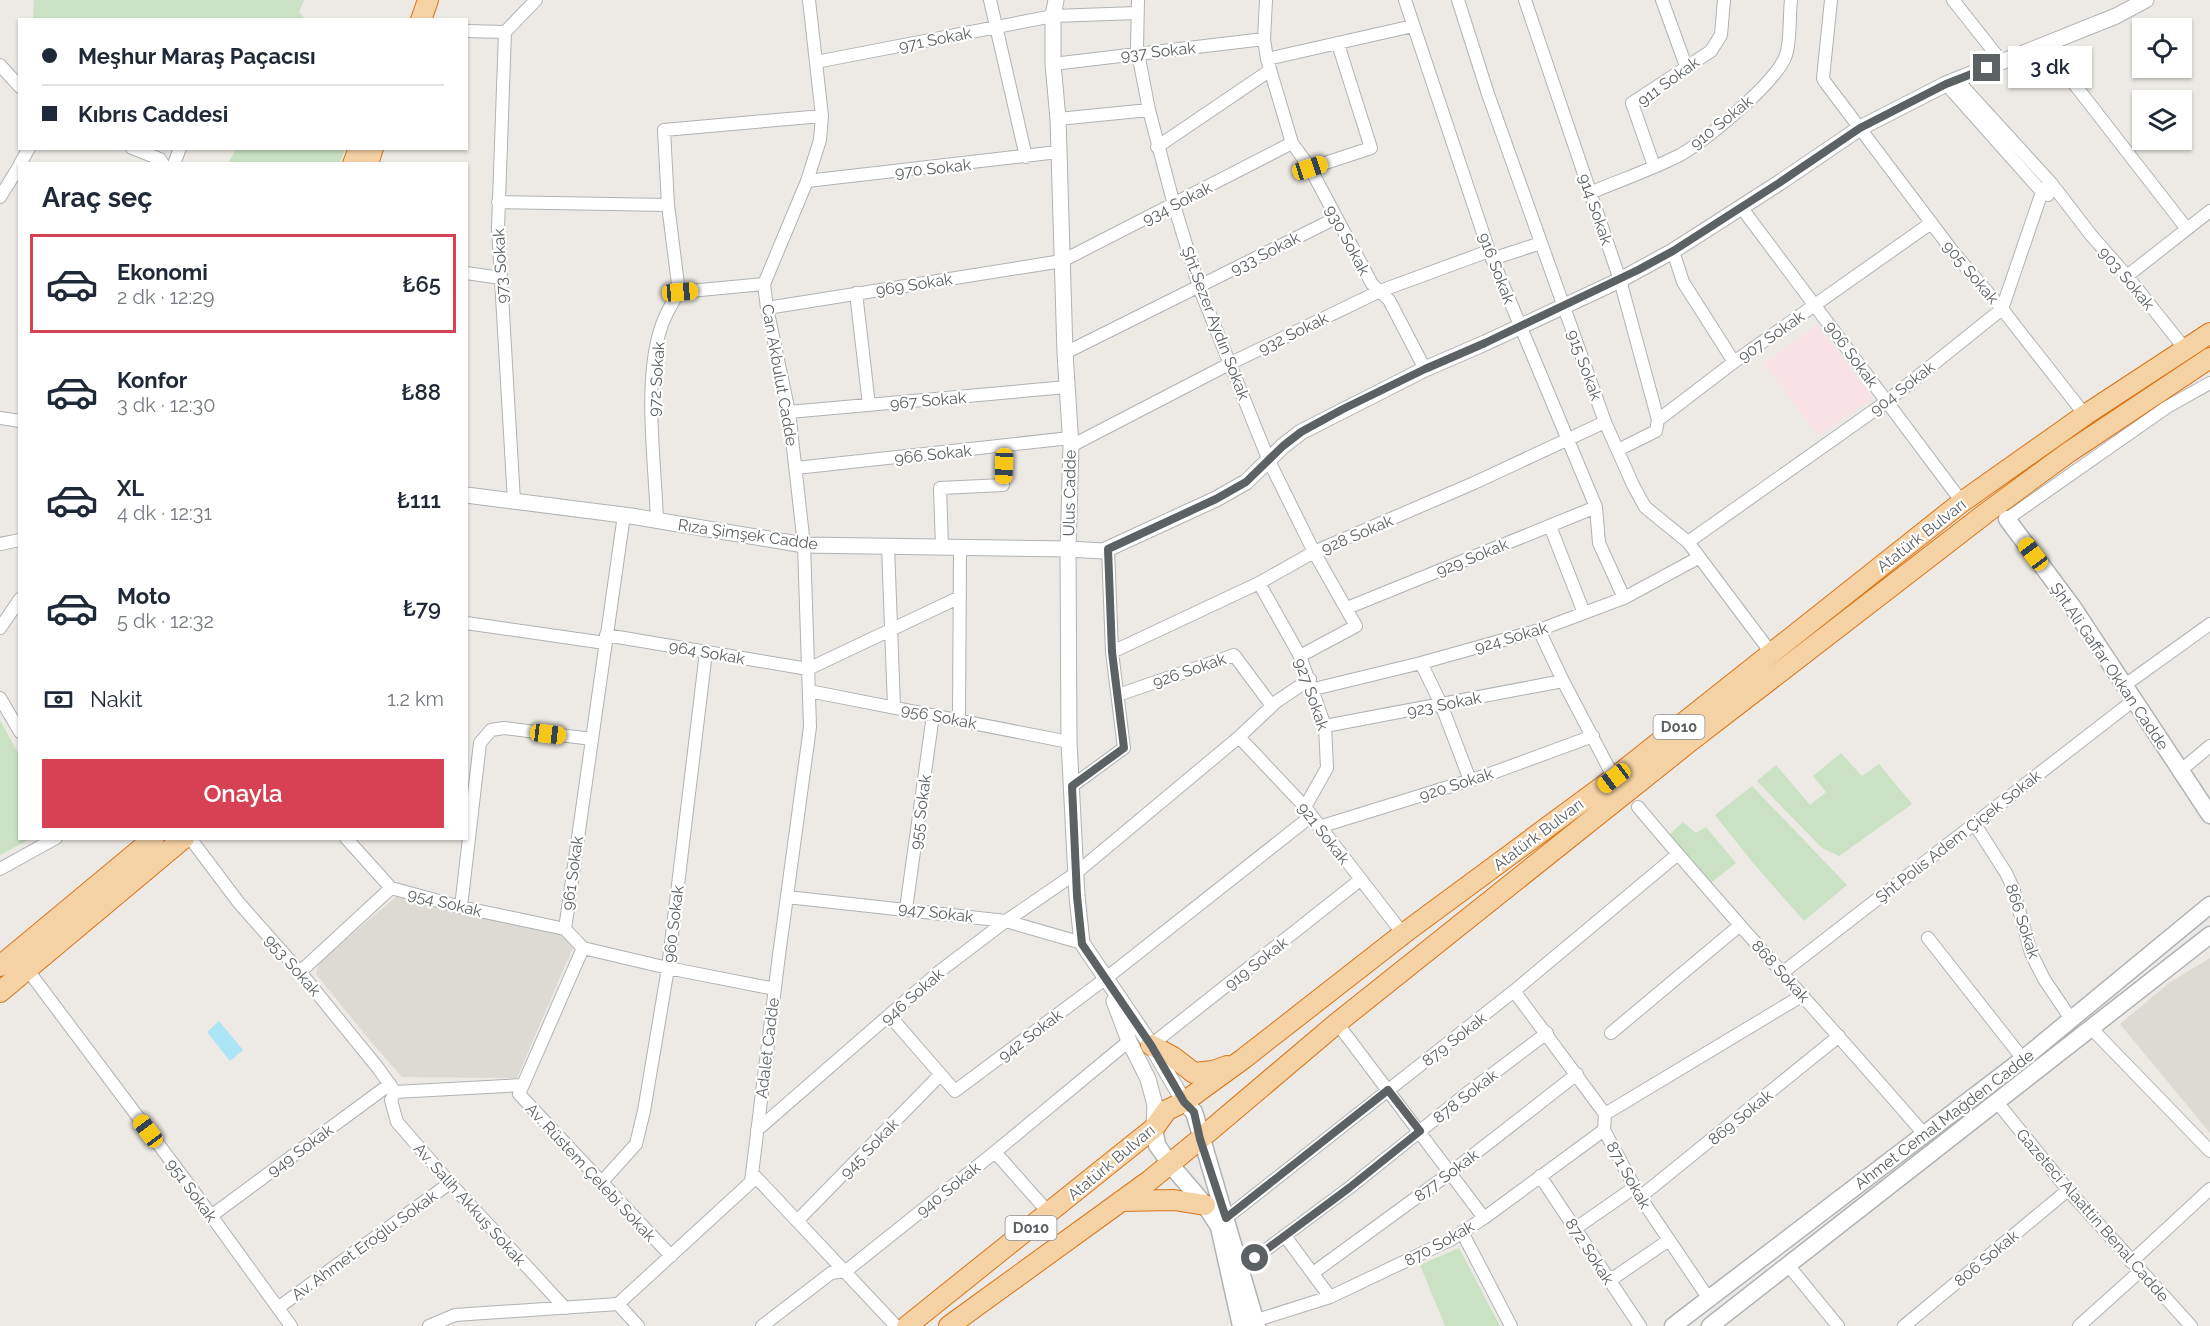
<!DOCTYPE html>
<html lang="tr">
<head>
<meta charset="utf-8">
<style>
  body { margin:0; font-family:Raleway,sans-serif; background:#f2f2f3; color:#1f2937; height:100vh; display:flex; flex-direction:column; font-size:22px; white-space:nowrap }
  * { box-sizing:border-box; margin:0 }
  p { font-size:20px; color:#747a83 }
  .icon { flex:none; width:33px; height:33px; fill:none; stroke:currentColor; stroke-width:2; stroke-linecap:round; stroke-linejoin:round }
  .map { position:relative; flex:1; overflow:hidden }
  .drawer { position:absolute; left:18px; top:162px; width:450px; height:678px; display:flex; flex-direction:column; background:#fff; border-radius:0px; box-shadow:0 2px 4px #0004 }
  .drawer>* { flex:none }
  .banner { position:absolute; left:18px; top:18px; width:450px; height:132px; border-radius:0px; box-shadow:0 2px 4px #0004; display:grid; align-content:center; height:132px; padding:0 24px; background:#fff }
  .buttons { position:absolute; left:2132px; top:18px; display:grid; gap:12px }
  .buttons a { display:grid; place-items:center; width:60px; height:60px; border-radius:0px; background:#fff; box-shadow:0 2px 4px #0004; font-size:30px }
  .end { position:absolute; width:27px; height:27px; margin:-14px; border:8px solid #5c6163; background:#fff; box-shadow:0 0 0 3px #fff }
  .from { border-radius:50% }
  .bubble { position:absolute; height:42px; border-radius:0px; background:#fff; box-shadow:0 2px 4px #0004; font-size:20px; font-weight:600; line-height:42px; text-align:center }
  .car { position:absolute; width:18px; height:36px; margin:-18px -9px; border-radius:8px; box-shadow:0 0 4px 2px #0007; background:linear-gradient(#f5c518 24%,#345 0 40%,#f5c518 0 76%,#345 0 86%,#f5c518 0) }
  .banner b { display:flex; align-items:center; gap:21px; height:57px; font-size:22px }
  .banner b+b { border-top:2px solid #e0e1e3 }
  .banner i { width:15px; height:15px; background:#1f2937 }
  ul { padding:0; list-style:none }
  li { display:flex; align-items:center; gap:18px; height:99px; margin:0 12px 9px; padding:0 12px; border:3px solid transparent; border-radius:0px }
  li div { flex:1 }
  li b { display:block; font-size:22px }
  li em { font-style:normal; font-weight:600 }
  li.active { border-color:#d64154 }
  li>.icon { width:54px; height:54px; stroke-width:1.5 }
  h2 { padding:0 24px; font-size:27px; line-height:72px }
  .pay { display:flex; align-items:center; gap:15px; height:66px; padding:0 24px; font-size:22px }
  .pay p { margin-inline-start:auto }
  .cta { display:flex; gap:12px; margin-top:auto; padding:12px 24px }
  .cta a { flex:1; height:69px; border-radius:0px; background:#d64154; color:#fff; font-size:24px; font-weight:600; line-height:69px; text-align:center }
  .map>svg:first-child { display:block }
  .education { fill:#ddd9d3 }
  .medical { fill:#f8e2e5 }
  .green { fill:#cae2c3 }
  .water { fill:#ace5f6 }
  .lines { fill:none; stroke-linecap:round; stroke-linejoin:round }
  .minor-casing { stroke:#afb3b5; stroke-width:14 }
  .tertiary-casing { stroke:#afb3b5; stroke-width:17 }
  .secondary-casing { stroke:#afb3b6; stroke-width:19 }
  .trunk-casing { stroke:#d97518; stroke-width:22 }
  .minor { stroke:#fff; stroke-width:12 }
  .tertiary { stroke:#fff; stroke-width:15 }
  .secondary { stroke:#fff; stroke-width:16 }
  .trunk { stroke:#f4d2a4; stroke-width:20 }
  .route { stroke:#5c6163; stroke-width:8 }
  .labels { text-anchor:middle; stroke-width:4.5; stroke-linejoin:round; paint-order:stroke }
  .shield { fill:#fff; stroke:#8d9092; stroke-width:1.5 }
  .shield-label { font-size:15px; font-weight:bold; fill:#5c6163 }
  .street-label { font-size:16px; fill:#5c6163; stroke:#fff }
</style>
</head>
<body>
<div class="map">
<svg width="2210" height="1326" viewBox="0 0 2210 1326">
  <rect width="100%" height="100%" fill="#ede9e4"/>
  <!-- education -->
  <path class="education" d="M 397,896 L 565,933 L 574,945 L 517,1078 L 402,1077 L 367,1037 L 316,974 L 319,962 Z
    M 2210,958 L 2210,1133 L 2120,1024 L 2169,983 Z"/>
  <!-- medical -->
  <path class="medical" d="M 1817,325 L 1873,398 L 1818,436 L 1764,363 Z"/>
  <!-- green -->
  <path class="green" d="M 34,0 L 304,0 L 299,12 L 305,19 L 33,19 Z
    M 236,149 L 236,148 L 345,149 L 340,163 L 228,163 Z
    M 0,720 L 19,755 L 20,838 L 30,839 L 0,855 Z
    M 1841,753 L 1862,776 L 1879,764 L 1912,804 L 1839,856 L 1822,848 L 1757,781 L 1776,765 L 1810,805 L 1826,792 L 1813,776 Z
    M 1752,786 L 1847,885 L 1804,921 L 1753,863 L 1715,815 Z
    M 1683,822 L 1696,833 L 1706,827 L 1736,863 L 1711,883 L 1669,835 Z
    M 1459,1248 L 1500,1326 L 1445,1326 L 1420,1265 Z"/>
  <!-- water -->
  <path class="water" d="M 219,1021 L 243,1050 L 230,1061 L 207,1032 Z"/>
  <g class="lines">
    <!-- minor casing -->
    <g class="minor-casing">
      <path id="minor" d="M 990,0 L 1026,157
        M 1138,0 L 1137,48 L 1149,110 L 1174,205 L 1199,287 L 1269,461 L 1314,552 L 1356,626 L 1300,656
        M 1266,0 L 1264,39 L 1267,59 L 1292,143 L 1310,168 L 1372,284 L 1389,300 L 1425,369
        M 1405,0 L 1489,251 L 1596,507 L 1599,543 L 1624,598
        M 1458,0 L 1488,94 L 1605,422 L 1633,485 L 1645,507 L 1688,542 L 1772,654
        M 1525,0 L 1620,280 L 1658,420
        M 1662,0 L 1686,66
        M 1831,0 L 1823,78 L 1825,82 L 1954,253 L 2002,309 L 2085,415
        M 1953,0 L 2002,62
        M 466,31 L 505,32 L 536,0
        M 505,32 L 498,228 L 514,501
        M 2044,45 L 2187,229
        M 1267,59 L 1413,26
        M 816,62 L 1053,16 L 1137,13
        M 1053,64 L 1264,39
        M 0,65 L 20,87
        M 1957,80 L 2051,183 L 2091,235 L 2127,276 L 2185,349
        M 1946,84 L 2042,192 L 2048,195
        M 1058,119 L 1149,110
        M 1157,147 L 1269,71
        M 132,148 L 160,159 L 163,164
        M 20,164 L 29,148
        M 174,164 L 180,148
        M 1654,166 L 1632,103 L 1711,51 L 1721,35 L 1724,0
        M 1310,168 L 1371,148 L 1338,44
        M 807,181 L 1058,152
        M 1590,193 C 1620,180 1651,170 1680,155 C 1705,141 1777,82 1786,55 C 1791,39 1789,17 1791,0
        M 0,197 L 20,165
        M 498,202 L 668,205
        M 1741,207 L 1962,502
        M 1673,251 L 1683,282 L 1734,362
        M 1492,259 L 1541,243
        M 466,273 L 501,278
        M 2127,276 L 2210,211
        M 679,292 L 668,205 L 664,130 L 822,116
        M 856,293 L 869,405
        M 767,308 L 1062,261 L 1292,143
        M 1065,353 L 1336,218
        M 789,412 L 1067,387
        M 0,418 L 20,421
        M 1071,446 L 1231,363 L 1380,291 L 1489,251
        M 1618,450 L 1656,431 L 1658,420 L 1734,362 L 1931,223
        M 796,468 L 1070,438
        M 2007,519 L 2167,407 L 2210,383
        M 657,520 C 655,463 644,388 659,334 C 663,318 671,305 679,292 L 764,284
        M 1550,526 L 1584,613
        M 1688,542 L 1886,402 L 2002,309 L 2042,192 L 2051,183
        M 0,544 L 20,540
        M 888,546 L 894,707
        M 942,547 L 940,488 L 1003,485 L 1005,446
        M 1259,583 L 1300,656 L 1325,726 L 1327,768 L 1305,807
        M 1347,608 L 1596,507
        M 466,623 L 605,643
        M 0,628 L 20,599
        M 1539,630 L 1563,681 L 1614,778
        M 606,635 L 808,669 L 960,597
        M 1112,652 L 1259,583 L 1314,552 L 1474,483 L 1605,422
        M 1421,663 L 1441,704 L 1470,780
        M 2125,685 L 2210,624
        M 1314,689 L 1421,663 L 1539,630 L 1624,598 L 1698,558
        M 809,691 L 1069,742
        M 1118,695 L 1234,655 L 1272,706
        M 0,698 L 20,732
        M 959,719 L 960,547
        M 1325,726 L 1563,681
        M 1239,737 L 1305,807 L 1403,934
        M 2180,771 L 2210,746
        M 1072,786 L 1124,748 L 1112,652 L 1108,549
        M 1638,807 C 1731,918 1829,1024 1924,1134
        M 1974,823 L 2006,873 L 2013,888 L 2031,953 L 2044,979 L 2071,1019
        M 1319,827 L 1487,775 L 1593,736
        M 190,838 L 239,903 L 300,972 L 378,1068 L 395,1092
        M 346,838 L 391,888 L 461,907 L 565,929
        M 0,869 L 56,838
        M 787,897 L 1006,921 L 1082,943
        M 461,907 L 480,743 L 491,730 L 504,728 L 592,739
        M 906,909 L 933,715
        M 1928,938 L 2023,1059
        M 583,948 L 565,929 L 624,515
        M 583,948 L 519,1094 L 671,1256
        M 583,948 L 668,968 L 775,989
        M 27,969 L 189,1185 L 291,1326
        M 300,972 L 391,888
        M 1782,973 L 2134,700
        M 1514,991 L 1605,1114 L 1604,1130 L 1640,1197 L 1709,1299
        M 889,1015 L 955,1091 L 1105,979 L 1310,817
        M 1337,1023 L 1484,1218
        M 2091,1028 L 2210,1151
        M 1611,1033 L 1739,926
        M 1151,1045 L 1360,880
        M 395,1092 L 391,1100 L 397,1122 L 450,1183 L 565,1308
        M 395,1092 L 523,1085
        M 1997,1102 L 2068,1190 L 2191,1326
        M 1605,1114 L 1803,995
        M 757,1130 L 940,971 L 1006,921 L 1076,873 L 1239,737 L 1276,702 L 1310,679
        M 995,1152 L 1049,1213
        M 752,1173 L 896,1326
        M 1540,1176 L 1640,1326
        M 601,1183 L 636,1144 L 644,1111 L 668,968 L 706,652
        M 1640,1197 L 1839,1036
        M 211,1216 L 390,1084
        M 1226,1218 L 1514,991 L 1678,854
        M 798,1220 L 940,1075
        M 1576,1228 L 1635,1187
        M 1462,1232 L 1511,1326
        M 1285,1236 L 1330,1297
        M 2131,1262 L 2210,1189
        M 1788,1265 L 1838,1326
        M 1240,1269 L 1349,1188 L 1470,1091 L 1547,1033
        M 1313,1273 L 1450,1173 L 1577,1074
        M 1609,1281 L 1669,1240
        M 618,1304 L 638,1326
        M 279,1307 L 450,1183
        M 1254,1321 L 1330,1297 L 1452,1239 L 1484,1218 L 1604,1130
        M 429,1326 L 455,1315 L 618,1304 L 751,1182 L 779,955 L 810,727 L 804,545 L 789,412 L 767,308 L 764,284 L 807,181 L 820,140 L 822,116 L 809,0
        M 762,1326 L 831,1273 L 846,1271 L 995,1152 L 1129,1041
        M 1904,1326 L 2068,1190
        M 2079,1326 L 2139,1272"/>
    </g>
    <!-- tertiary casing -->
    <g class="tertiary-casing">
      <path id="tertiary" d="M 1056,0 L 1053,16 L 1053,64 L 1058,119 L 1065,353 L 1071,446 L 1068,549 L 1069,742 L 1077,896 L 1082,943 L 1151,1045 L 1184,1102
        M 466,495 L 631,516 L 804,545 L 1068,549 L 1103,551 L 1216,499 L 1246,482 L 1283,446 L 1301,432 L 1425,369 L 1485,343 L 1620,280 L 1673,251 L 1779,183 L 1860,128 L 1946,84 L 2116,16 L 2146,0
        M 1114,1001 L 1129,1041 L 1148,1079 L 1155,1105 L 1154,1128"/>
    </g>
    <!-- secondary casing -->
    <g class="secondary-casing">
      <path id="secondary" d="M 2007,519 L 2072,606 L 2210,815
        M 1184,1102 L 1194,1112 L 1257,1326
        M 1154,1128 L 1157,1145 L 1170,1164 L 1205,1205 L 1219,1227 L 1241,1326
        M 1673,1326 L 2023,1059 L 2210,905
        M 1710,1326 L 2210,935"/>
    </g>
    <!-- trunk casing -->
    <g class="trunk-casing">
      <path id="trunk" d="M 421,20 L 428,0
        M 353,164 L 359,148
        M 368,164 L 373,148
        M 0,966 L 154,838
        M 0,992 L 184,838
        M 1151,1045 L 1173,1057 L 1194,1073 L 1213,1071 L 1227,1066
        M 1121,1201 L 1174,1200 L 1205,1205
        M 907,1326 L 1154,1128 L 1167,1110 L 1184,1102 L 1243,1059 L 1403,934 L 1614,778 L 1962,502 L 2085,415 L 2210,333
        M 949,1326 L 1149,1181 L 1200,1139 L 1337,1023 L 1688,743 L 1986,513 L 2069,452 L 2210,358"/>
    </g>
    <!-- minor -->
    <use href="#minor" class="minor"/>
    <!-- tertiary -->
    <use href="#tertiary" class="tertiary"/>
    <!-- secondary -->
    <use href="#secondary" class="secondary"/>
    <!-- trunk -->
    <use href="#trunk" class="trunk"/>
  </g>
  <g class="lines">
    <!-- route -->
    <path class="route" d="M 1255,1258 L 1349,1188 L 1420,1131 L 1388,1090 L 1226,1218 L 1200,1139 L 1194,1112 L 1184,1102 L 1151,1045 L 1082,944 L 1077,896 L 1072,786 L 1124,748 L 1112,652 L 1108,549 L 1216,499 L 1246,482 L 1283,446 L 1301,432 L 1343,409 L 1425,369 L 1485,343 L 1638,270 L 1673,251 L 1779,183 L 1860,128 L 1946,84 L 1987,68"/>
  </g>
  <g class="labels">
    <!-- shield labels -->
    <g class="shield">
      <rect x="1653.5" y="715" width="51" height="24" rx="4.5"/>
      <rect x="1005.5" y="1216" width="51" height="24" rx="4.5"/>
    </g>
    <g class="shield-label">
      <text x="1679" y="732">D010</text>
      <text x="1031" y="1233">D010</text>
    </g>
    <!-- street labels -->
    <g class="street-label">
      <text transform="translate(935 39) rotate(-11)" y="6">971 Sokak</text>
      <text transform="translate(1158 51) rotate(-6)" y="6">937 Sokak</text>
      <text transform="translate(1668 81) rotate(-36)" y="6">911 Sokak</text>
      <text transform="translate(1721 122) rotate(-39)" y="6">910 Sokak</text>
      <text transform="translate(933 168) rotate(-6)" y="6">970 Sokak</text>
      <text transform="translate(1177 203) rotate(-27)" y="6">934 Sokak</text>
      <text transform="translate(1596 209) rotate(71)" y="6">914 Sokak</text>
      <text transform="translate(1348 240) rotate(62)" y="6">930 Sokak</text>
      <text transform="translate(1265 253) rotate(-27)" y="6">933 Sokak</text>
      <text transform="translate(500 266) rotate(-93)" y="6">973 Sokak</text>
      <text transform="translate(1497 268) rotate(69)" y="6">916 Sokak</text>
      <text transform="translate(1971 272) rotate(50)" y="6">905 Sokak</text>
      <text transform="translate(2127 278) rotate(50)" y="6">903 Sokak</text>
      <text transform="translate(914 284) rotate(-9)" y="6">969 Sokak</text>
      <text transform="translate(1216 323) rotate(69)" y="6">Şht.Sezer Aydın Sokak</text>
      <text transform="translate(1293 333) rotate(-26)" y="6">932 Sokak</text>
      <text transform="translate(1771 336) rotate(-35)" y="6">907 Sokak</text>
      <text transform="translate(1852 354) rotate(54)" y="6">906 Sokak</text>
      <text transform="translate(1585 365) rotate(70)" y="6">915 Sokak</text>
      <text transform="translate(780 375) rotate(80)" y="6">Can Akbulut Cadde</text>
      <text transform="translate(656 379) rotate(-86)" y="6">972 Sokak</text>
      <text transform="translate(1902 388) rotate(-38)" y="6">904 Sokak</text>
      <text transform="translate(928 400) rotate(-5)" y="6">967 Sokak</text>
      <text transform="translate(933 454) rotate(-6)" y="6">966 Sokak</text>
      <text transform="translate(1069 493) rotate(-89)" y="6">Ulus Cadde</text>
      <text transform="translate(748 534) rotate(8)" y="6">Rıza Şimşek Cadde</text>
      <text transform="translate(1357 534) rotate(-23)" y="6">928 Sokak</text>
      <text transform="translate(1921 535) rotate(-38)" y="6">Atatürk Bulvarı</text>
      <text transform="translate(1472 557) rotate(-22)" y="6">929 Sokak</text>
      <text transform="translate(1511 637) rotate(-16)" y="6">924 Sokak</text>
      <text transform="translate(707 652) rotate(10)" y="6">964 Sokak</text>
      <text transform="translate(2110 666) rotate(56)" y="6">Şht.Ali Gaffar Okkan Cadde</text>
      <text transform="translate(1189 670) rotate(-19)" y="6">926 Sokak</text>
      <text transform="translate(1312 694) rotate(71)" y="6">927 Sokak</text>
      <text transform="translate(1444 704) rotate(-11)" y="6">923 Sokak</text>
      <text transform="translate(939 716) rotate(11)" y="6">956 Sokak</text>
      <text transform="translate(1456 784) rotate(-18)" y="6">920 Sokak</text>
      <text transform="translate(920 812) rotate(-82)" y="6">955 Sokak</text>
      <text transform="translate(1324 833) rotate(52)" y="6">921 Sokak</text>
      <text transform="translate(1538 834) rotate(-37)" y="6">Atatürk Bulvarı</text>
      <text transform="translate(1958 836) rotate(-38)" y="6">Şht.Polis Adem Çiçek Sokak</text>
      <text transform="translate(572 873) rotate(-82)" y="6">961 Sokak</text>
      <text transform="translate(445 902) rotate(14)" y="6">954 Sokak</text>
      <text transform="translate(936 912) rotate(7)" y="6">947 Sokak</text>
      <text transform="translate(2023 921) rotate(72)" y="6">866 Sokak</text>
      <text transform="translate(673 924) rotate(-83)" y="6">960 Sokak</text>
      <text transform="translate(1256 963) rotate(-38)" y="6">919 Sokak</text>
      <text transform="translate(293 965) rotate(49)" y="6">953 Sokak</text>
      <text transform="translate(1781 971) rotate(48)" y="6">868 Sokak</text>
      <text transform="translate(912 996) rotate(-41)" y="6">946 Sokak</text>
      <text transform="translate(1030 1035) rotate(-37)" y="6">942 Sokak</text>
      <text transform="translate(1454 1039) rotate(-38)" y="6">879 Sokak</text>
      <text transform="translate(767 1048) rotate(-83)" y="6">Adalet Cadde</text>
      <text transform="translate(1465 1096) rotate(-38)" y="6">878 Sokak</text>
      <text transform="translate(1740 1117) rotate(-39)" y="6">869 Sokak</text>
      <text transform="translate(1944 1119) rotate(-37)" y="6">Ahmet Cemal Mağden Cadde</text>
      <text transform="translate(869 1148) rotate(-46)" y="6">945 Sokak</text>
      <text transform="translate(300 1150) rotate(-36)" y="6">949 Sokak</text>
      <text transform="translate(1111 1162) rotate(-40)" y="6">Atatürk Bulvarı</text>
      <text transform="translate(591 1172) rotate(47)" y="6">Av. Rüstem Çelebi Sokak</text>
      <text transform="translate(1446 1175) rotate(-37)" y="6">877 Sokak</text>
      <text transform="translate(1629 1175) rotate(61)" y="6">871 Sokak</text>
      <text transform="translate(948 1189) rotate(-39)" y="6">940 Sokak</text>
      <text transform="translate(192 1190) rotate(54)" y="6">951 Sokak</text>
      <text transform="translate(470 1204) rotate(48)" y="6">Av. Salih Akkuş Sokak</text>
      <text transform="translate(2093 1215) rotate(49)" y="6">Gazeteci Alaattin Benal Cadde</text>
      <text transform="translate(1439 1243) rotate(-29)" y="6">870 Sokak</text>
      <text transform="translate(364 1245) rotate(-36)" y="6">Av. Ahmet Eroğlu Sokak</text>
      <text transform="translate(1590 1251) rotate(57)" y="6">872 Sokak</text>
      <text transform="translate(1986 1258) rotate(-40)" y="6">806 Sokak</text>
    </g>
  </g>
</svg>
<div class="buttons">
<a><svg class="icon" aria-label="locate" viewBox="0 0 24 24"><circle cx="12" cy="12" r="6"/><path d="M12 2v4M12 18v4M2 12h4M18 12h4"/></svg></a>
<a><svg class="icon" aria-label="layers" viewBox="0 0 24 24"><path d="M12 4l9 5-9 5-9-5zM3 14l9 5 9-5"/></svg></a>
</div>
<i class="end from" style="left:1255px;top:1258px"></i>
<i class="end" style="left:1987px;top:68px"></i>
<div class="bubble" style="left:2008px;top:46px;width:84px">3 dk</div>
<i class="car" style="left:1310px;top:168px;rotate:72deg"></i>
<i class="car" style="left:680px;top:292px;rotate:85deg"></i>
<i class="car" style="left:1004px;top:466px;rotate:182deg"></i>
<i class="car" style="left:2033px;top:554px;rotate:323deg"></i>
<i class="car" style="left:548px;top:734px;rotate:97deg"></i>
<i class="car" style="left:1614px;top:778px;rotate:233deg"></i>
<i class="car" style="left:148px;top:1131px;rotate:323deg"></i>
<div class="banner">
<b><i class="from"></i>Meşhur Maraş Paçacısı</b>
<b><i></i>Kıbrıs Caddesi</b>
</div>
<section class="drawer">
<h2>Araç seç</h2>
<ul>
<li class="active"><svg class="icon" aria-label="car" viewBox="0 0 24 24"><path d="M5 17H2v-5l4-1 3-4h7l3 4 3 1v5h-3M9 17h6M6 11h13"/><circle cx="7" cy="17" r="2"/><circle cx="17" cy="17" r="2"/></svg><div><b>Ekonomi</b><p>2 dk · 12:29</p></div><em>₺65</em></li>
<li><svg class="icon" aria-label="car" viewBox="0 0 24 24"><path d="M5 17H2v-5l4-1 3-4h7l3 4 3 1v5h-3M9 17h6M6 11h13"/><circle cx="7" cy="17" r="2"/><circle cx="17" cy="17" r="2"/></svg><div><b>Konfor</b><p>3 dk · 12:30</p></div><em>₺88</em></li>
<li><svg class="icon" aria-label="car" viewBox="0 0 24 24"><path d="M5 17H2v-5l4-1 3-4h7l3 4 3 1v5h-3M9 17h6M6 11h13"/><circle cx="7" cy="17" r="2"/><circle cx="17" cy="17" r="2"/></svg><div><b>XL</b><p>4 dk · 12:31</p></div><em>₺111</em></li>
<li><svg class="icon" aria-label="car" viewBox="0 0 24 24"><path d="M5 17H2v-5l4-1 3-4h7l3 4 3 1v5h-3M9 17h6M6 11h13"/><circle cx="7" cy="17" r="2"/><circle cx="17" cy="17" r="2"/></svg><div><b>Moto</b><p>5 dk · 12:32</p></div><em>₺79</em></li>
</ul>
<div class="pay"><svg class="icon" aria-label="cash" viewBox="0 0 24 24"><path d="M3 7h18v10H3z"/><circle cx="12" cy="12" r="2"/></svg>Nakit<p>1.2 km</p></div>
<div class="cta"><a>Onayla</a></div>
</section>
</div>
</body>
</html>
